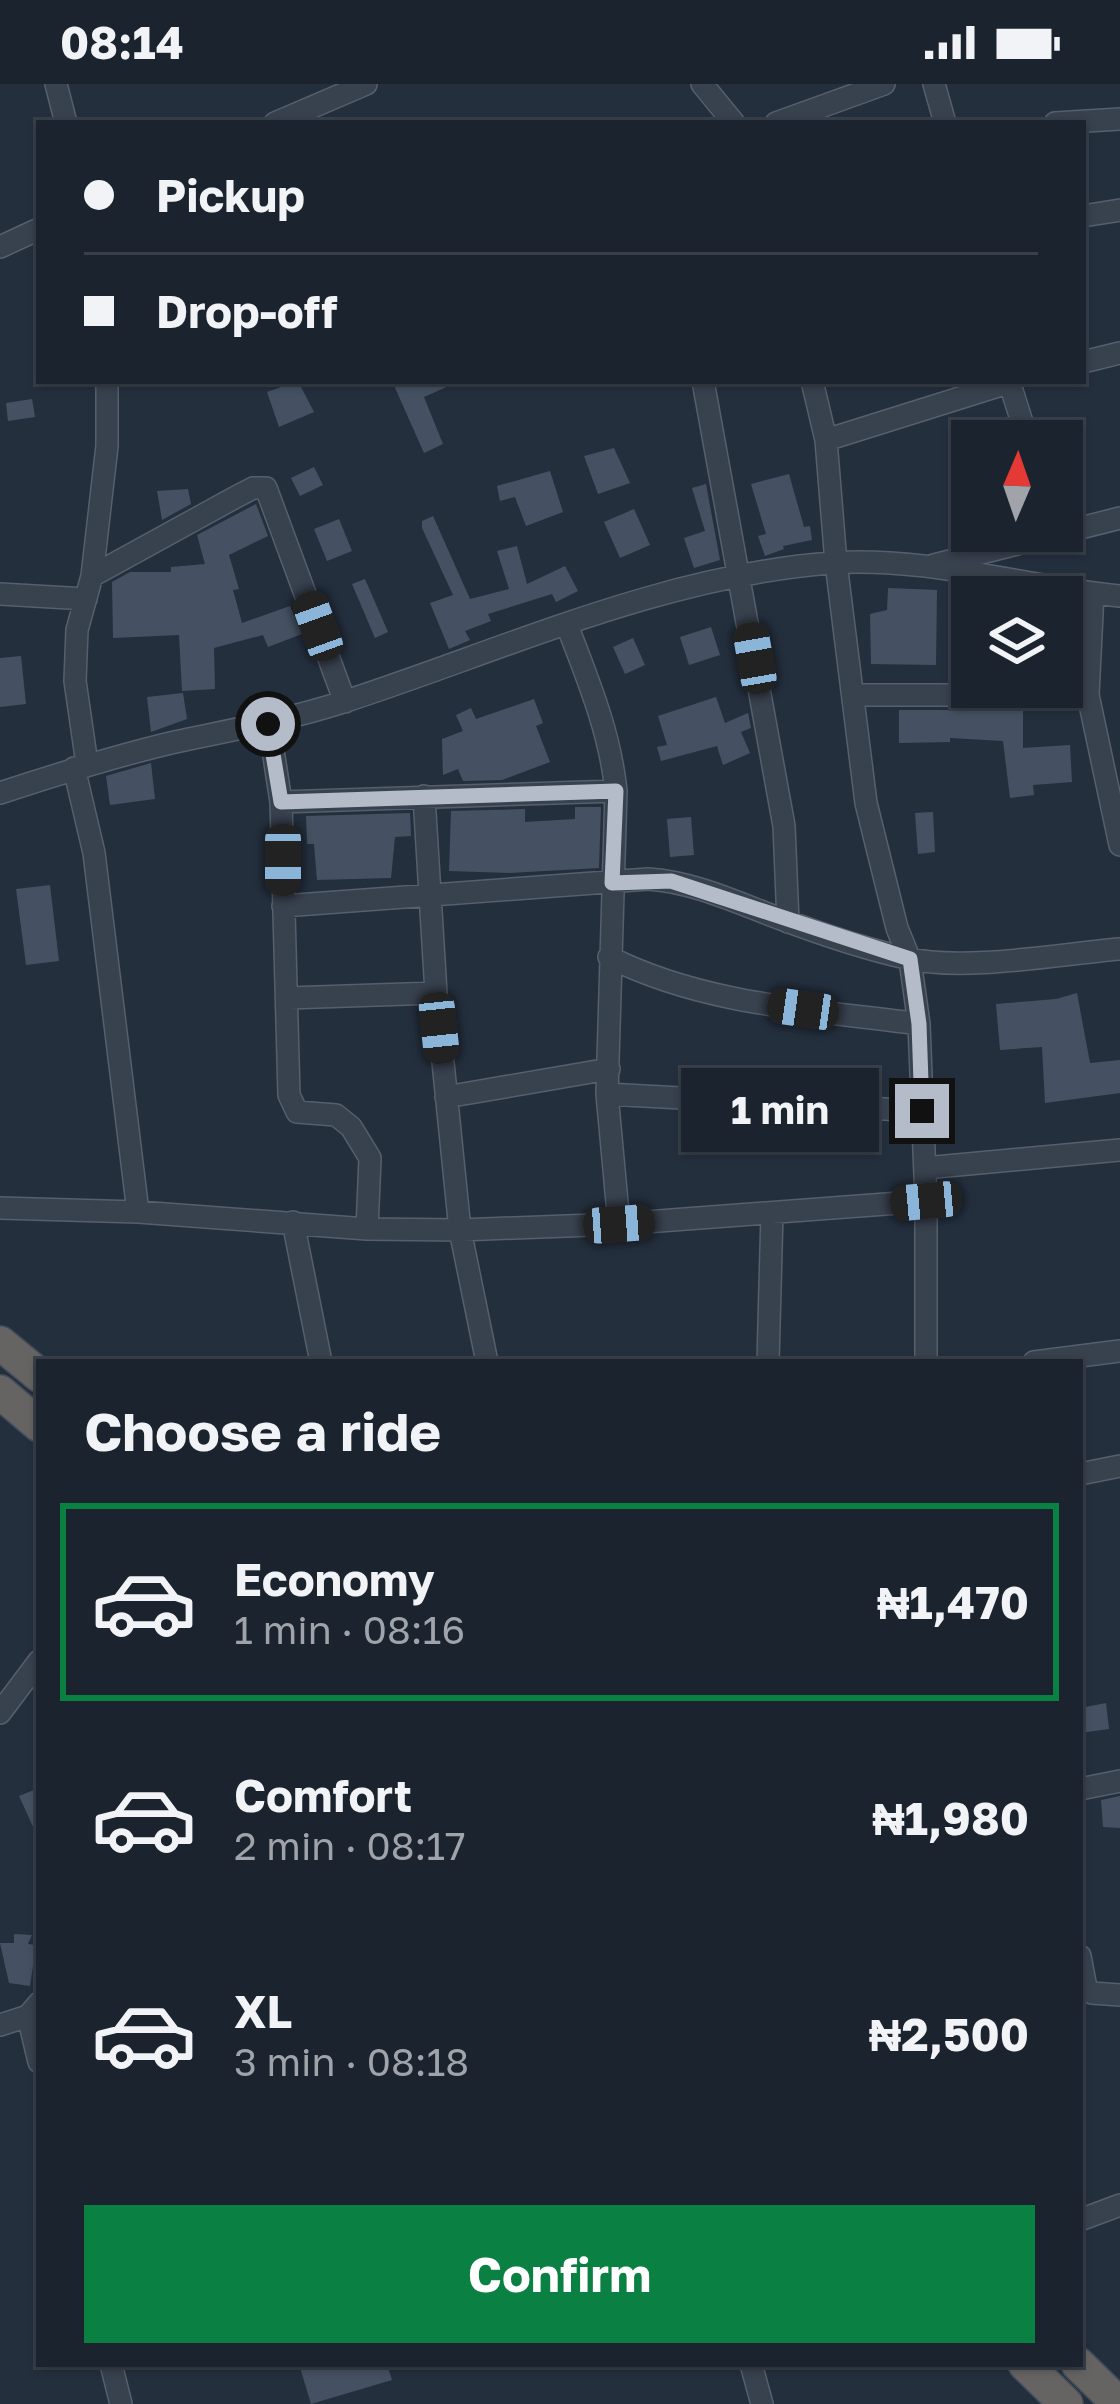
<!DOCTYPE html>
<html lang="en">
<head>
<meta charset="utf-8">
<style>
  body { margin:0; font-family:"Golos Text",sans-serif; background:#242b36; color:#f1f3f6; height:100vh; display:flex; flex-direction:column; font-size:45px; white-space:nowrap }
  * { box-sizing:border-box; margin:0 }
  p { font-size:39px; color:#a0a4aa }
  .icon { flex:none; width:66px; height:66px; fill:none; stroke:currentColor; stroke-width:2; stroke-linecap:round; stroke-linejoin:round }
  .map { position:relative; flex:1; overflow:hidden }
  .sheet { position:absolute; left:36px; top:1275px; width:1047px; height:1008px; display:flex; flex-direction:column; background:#1b232e; border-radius:0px; box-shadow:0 3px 9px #0004,0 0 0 3px #39404a }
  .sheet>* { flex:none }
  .guide { position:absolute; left:36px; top:36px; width:1050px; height:264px; border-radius:0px; box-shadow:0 3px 9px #0004,0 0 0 3px #39404a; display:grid; align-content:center; height:264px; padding:0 48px; background:#1b232e }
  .needle { width:78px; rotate:2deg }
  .tools { position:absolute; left:951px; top:336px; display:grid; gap:24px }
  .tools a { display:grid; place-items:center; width:132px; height:132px; border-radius:0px; background:#1b232e; box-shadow:0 3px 9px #0004,0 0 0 3px #39404a; font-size:60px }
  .end { position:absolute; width:54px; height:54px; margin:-27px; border:15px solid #b4bcc9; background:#111; box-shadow:0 0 0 6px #111 }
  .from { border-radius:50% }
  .bubble { position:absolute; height:84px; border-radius:0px; background:#1b232e; box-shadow:0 3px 9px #0004,0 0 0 3px #39404a; font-size:39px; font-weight:700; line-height:84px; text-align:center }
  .car { position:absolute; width:36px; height:72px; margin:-36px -18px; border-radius:15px; box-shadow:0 0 9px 3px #0007; background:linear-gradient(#222 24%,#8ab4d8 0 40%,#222 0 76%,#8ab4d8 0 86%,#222 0) }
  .guide b { display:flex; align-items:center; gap:42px; height:114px; font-size:45px }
  .guide b+b { border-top:3px solid #39404a }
  .guide i { width:30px; height:30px; background:#f1f3f6 }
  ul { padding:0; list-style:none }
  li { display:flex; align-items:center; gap:36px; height:198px; margin:0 24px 18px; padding:0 24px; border:6px solid transparent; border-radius:0px }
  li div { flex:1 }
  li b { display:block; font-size:45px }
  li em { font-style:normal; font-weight:700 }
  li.on { border-color:#0b8043 }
  li>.icon { width:108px; height:108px; stroke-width:1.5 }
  h2 { padding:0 48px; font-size:54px; line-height:144px }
  .button { display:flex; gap:24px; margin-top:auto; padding:24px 48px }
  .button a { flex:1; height:138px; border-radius:0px; background:#0b8043; color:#fff; font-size:48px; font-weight:700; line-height:138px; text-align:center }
  .status { display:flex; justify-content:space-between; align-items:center; height:84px; padding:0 60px; background:#1b232e; direction:ltr }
  .status svg { height:33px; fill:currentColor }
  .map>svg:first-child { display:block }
  .building { fill:#455162 }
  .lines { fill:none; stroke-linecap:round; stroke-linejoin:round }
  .minor-casing { stroke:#565f6c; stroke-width:24 }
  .trunk-casing { stroke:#434c59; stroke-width:36 }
  .minor { stroke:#38414e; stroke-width:21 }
  .trunk { stroke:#656462; stroke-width:33 }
  .route { stroke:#b4bcc9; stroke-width:15 }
</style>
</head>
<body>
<div class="status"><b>08:14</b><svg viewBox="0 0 49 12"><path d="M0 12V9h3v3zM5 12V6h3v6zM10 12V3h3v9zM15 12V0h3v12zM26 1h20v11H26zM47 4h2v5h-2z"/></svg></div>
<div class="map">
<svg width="1120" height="2320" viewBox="0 0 1120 2320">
  <rect width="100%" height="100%" fill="#242f3e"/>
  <!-- building -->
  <path class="building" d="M 298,297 L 314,328 L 279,343 L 267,308 Z
    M 392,297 L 460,297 L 424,313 L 443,360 L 424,369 Z
    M 32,315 L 35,333 L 8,337 L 6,319 Z
    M 614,364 L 630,399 L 598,410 L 584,372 Z
    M 314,383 L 323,401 L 300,412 L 291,394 Z
    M 550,387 L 563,428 L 526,442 L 515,413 L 500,417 L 497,402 Z
    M 789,390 L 804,443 L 810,442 L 812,456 L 783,462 L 784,465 L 765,472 L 758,452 L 766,450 L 751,400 Z
    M 706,400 L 720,476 L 694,484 L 684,454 L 705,447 L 692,404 Z
    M 188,405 L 191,420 L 162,436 L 157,407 Z
    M 256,420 L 268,452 L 229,471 L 239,505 L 233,506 L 242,539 L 290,522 L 302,550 L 268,563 L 263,551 L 214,564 L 215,605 L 182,607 L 179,551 L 113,554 L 112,498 L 130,488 L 171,488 L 171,483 L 205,480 L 197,451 Z
    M 634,425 L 650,461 L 620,474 L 604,438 Z
    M 433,432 L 470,515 L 509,505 L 497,467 L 517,462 L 527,500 L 565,482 L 578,507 L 556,518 L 552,510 L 488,530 L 491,537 L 465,547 L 470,556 L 449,565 L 430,519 L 453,511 L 422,444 L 422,437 Z
    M 339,435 L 352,467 L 327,477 L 314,445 Z
    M 365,495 L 388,548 L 375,554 L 352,500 Z
    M 888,504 L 937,506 L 936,581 L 871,580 L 870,530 L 887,526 Z
    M 711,543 L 720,571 L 689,581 L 680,553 Z
    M 633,554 L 645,581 L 625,590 L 613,563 Z
    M 21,572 L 26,620 L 0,623 L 0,574 Z
    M 183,609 L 187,635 L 151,648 L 147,613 Z
    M 716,613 L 725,639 L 748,629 L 751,644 L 741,648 L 750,669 L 723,681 L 717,662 L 661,677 L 657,663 L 667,661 L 658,632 Z
    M 534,615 L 543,639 L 536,642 L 550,678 L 502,696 L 463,697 L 458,685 L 443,691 L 442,655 L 463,647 L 456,631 L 471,624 L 476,635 Z
    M 899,626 L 1023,626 L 1023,664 L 1070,661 L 1072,698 L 1033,701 L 1034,711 L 1010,714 L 1003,657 L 950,654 L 950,658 L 899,659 Z
    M 151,679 L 155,715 L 110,721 L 106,692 Z
    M 575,723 L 601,723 L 599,784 L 509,789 L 449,787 L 451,727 L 525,725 L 525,738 L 575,735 Z
    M 933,728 L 935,768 L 918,770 L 915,729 Z
    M 410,729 L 411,752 L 395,753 L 391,794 L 317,796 L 314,760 L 307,760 L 306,732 Z
    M 691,733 L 694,771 L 670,773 L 667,735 Z
    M 50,801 L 59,877 L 26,881 L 16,805 Z
    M 1077,909 L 1090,979 L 1120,976 L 1120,1009 L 1045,1019 L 1042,963 L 1000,966 L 996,920 L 1056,915 Z
    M 1106,1619 L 1109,1645 L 1080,1649 L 1080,1624 Z
    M 39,1704 L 39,1756 L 19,1712 Z
    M 1120,1712 L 1120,1744 L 1103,1743 L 1101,1716 Z
    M 14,1850 L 32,1851 L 28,1860 L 36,1861 L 30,1902 L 9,1899 L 0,1859 L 14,1859 Z
    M 299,2280 L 387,2280 L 392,2296 L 311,2320 Z"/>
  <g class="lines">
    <!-- minor casing -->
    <g class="minor-casing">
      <path id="minor" d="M 56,0 L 66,39
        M 702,0 L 734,39
        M 934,0 L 945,39
        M 275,39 L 366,0
        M 776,39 L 884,0
        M 1055,39 L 1120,35
        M 1083,132 L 1120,126
        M 0,163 L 39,145
        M 1083,278 L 1120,269
        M 703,297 L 784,742 L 788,838
        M 812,297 L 826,356 L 836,479 L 866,719 L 897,844 L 910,876 L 919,940 L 926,1117 L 926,1278
        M 1009,297 L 1028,357
        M 826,356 L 1014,297
        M 934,481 L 1120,434
        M 92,492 L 234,414 L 253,404 L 266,404 L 345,618
        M 1093,509 L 1088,611 L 1120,761
        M 0,510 L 86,515
        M 567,541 C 588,596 610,648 616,707 L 607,1010 L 619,1140
        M 855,611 L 1088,611
        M 269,640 L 281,718 L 289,1011 L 297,1028 L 336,1031 L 351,1043 L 370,1074 L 367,1145
        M 87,680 L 75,597 L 77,546 L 92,492 L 107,362 L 107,297
        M 74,684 L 94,769 L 138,1128
        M 0,709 C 58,690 115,672 175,658 C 231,646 287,636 343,618 C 503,566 661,492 831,479 C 927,472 1025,503 1120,512
        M 424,712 L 436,909 L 460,1146 L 487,1278
        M 281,718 L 616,707
        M 283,822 L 648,795 C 695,798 738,819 781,835 C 821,850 865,865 906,874 C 964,888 1059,870 1120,865
        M 609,873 C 704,921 815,926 919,940
        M 288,914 L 436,909
        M 607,1010 L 922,1027
        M 446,1013 L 609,985
        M 925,1084 L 1120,1066
        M 0,1124 L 138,1128 L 367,1145 L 460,1146 L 619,1140 L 926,1117
        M 293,1138 L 321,1278
        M 768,1278 L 772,1129
        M 1034,1278 L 1120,1267
        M 1080,1390 L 1120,1382
        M 0,1629 L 39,1577
        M 1080,1705 L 1120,1697
        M 1080,1872 L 1086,1904 L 1092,1909 L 1120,1911
        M 28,1932 L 39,1978
        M 0,1941 L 28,1932 L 39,1919
        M 1080,2136 L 1120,2121
        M 111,2280 L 121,2320
        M 751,2280 L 762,2320"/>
    </g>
    <!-- trunk casing -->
    <g class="trunk-casing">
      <path id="trunk" d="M 0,1259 L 39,1291
        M 0,1308 L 39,1341
        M 1025,2280 L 1066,2320
        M 1078,2280 L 1119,2320"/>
    </g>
    <!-- minor -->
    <use href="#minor" class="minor"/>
    <!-- trunk -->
    <use href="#trunk" class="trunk"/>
  </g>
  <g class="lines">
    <!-- route -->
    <path class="route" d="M 268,640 L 281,718 L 616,707 L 612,799 L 671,797 L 910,875 L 919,940 L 922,1027"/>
  </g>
</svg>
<div class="tools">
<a><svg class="needle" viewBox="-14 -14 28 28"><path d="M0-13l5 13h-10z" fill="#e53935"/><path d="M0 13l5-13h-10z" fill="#a0a4aa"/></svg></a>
<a><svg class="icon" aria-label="layers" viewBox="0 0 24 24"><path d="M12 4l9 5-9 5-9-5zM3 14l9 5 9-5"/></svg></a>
</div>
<i class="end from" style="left:268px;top:640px"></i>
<i class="end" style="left:922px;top:1027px"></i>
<div class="bubble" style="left:681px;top:984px;width:198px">1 min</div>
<i class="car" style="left:318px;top:542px;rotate:340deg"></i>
<i class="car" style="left:755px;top:574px;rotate:350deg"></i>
<i class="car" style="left:283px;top:776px;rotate:180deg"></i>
<i class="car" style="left:803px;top:925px;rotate:278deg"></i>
<i class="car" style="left:439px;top:944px;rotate:174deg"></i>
<i class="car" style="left:926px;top:1117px;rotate:265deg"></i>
<i class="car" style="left:619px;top:1140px;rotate:86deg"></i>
<div class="guide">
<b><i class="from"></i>Pickup</b>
<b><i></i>Drop-off</b>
</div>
<section class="sheet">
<h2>Choose a ride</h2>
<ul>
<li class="on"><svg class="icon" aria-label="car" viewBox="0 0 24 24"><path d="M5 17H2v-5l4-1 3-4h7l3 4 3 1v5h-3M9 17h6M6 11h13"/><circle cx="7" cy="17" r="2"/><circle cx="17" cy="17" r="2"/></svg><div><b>Economy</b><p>1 min · 08:16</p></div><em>₦1,470</em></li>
<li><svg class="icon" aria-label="car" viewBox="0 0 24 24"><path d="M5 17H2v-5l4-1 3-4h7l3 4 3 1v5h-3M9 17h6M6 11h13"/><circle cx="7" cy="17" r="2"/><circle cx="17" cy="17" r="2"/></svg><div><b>Comfort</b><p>2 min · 08:17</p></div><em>₦1,980</em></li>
<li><svg class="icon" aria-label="car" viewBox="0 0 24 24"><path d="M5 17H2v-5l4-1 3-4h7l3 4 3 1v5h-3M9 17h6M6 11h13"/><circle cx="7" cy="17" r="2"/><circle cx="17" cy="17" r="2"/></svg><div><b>XL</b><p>3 min · 08:18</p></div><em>₦2,500</em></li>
</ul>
<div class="button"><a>Confirm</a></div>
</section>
</div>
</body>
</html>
